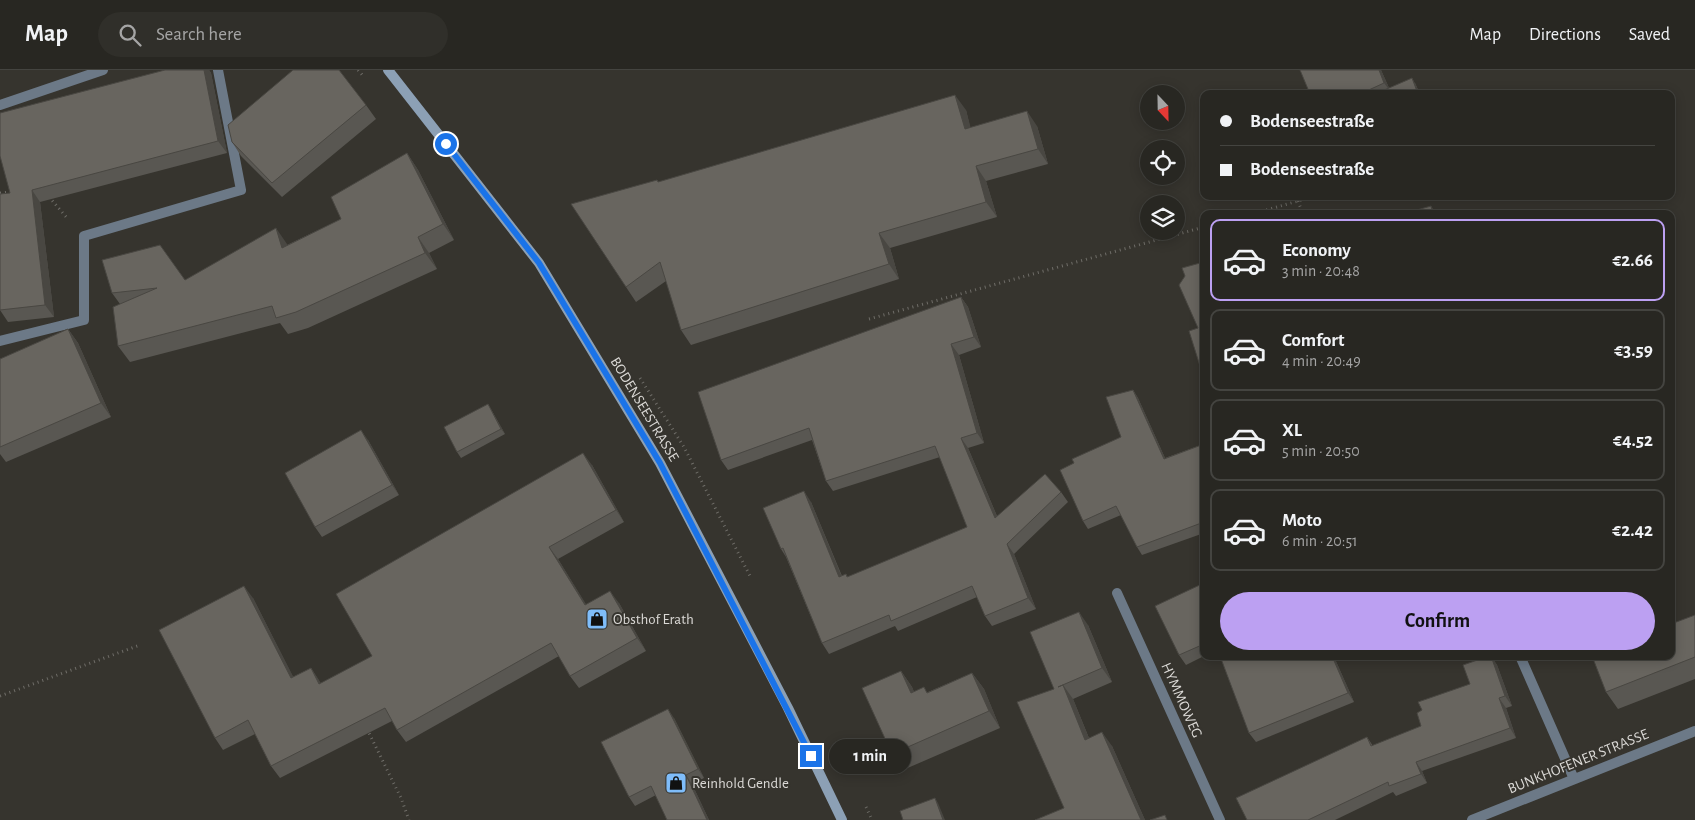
<!DOCTYPE html>
<html lang="en">
<head>
<meta charset="utf-8">
<style>
  body { margin:0; font-family:"Alegreya Sans",sans-serif; background:#302f2a; color:#f1f3f6; height:100vh; display:flex; flex-direction:column; font-size:19px; white-space:nowrap }
  * { box-sizing:border-box; margin:0 }
  p { font-size:16px; color:#a5a5a5 }
  .icon { flex:none; width:28px; height:28px; fill:none; stroke:currentColor; stroke-width:2; stroke-linecap:round; stroke-linejoin:round }
  .map { position:relative; flex:1; overflow:hidden }
  .side { position:absolute; left:1200px; top:140px; width:475px; height:450px; display:flex; flex-direction:column; background:#282722; border-radius:10px; box-shadow:0 2px 12px #0003,0 0 0 1px #444440 }
  .side>* { flex:none }
  .banner { position:absolute; left:1200px; top:20px; width:475px; height:110px; border-radius:10px; box-shadow:0 2px 12px #0003,0 0 0 1px #444440; display:grid; align-content:center; height:110px; padding:0 20px; background:#282722 }
  .needle { width:32px; rotate:158deg }
  .buttons { position:absolute; left:1140px; top:15px; display:grid; gap:10px }
  .buttons a { display:grid; place-items:center; width:45px; height:45px; border-radius:50%; background:#282722; box-shadow:0 2px 12px #0003,0 0 0 1px #444440; font-size:25px }
  .end { position:absolute; width:22px; height:22px; margin:-11px; border:6px solid #1a73e8; background:#fff; box-shadow:0 0 0 2px #fff }
  .from { border-radius:50% }
  .bubble { position:absolute; height:35px; border-radius:18px; background:#282722; box-shadow:0 2px 12px #0003,0 0 0 1px #444440; font-size:16px; font-weight:700; line-height:35px; text-align:center }
  .banner b { display:flex; align-items:center; gap:18px; height:48px; font-size:19px }
  .banner b+b { border-top:1px solid #444440 }
  .banner i { width:12px; height:12px; background:#f1f3f6 }
  ul { padding:9px 0 0; list-style:none }
  li { display:flex; align-items:center; gap:15px; height:82px; margin:0 10px 8px; padding:0 10px; border:2px solid #444440; border-radius:10px }
  li div { flex:1 }
  li b { display:block; font-size:19px }
  li em { font-style:normal; font-weight:700 }
  li.on { border-color:#bca0f2 }
  li>.icon { width:45px; height:45px; stroke-width:1.5 }
  .cta { display:flex; gap:10px; margin-top:auto; padding:10px 20px }
  .cta a { flex:1; height:58px; border-radius:30px; background:#bca0f2; color:#111; font-size:20px; font-weight:700; line-height:58px; text-align:center }
  header { display:flex; align-items:center; gap:30px; box-sizing:border-box; height:70px; padding:0 25px; background:#282722; border-bottom:1px solid #444440 }
  header strong { font-size:24px }
  nav { display:flex; gap:28px; margin-inline-start:auto; font-size:18px }
  .search { width:350px; height:45px; background:#302f2a; display:flex; align-items:center; gap:12px; box-sizing:border-box; padding:0 18px; border-radius:28px; color:#a5a5a5; font-size:19px }
  .map>svg:first-child { display:block }
  .lines { fill:none; stroke-linecap:round; stroke-linejoin:round }
  .path { stroke:#6f6d68; stroke-width:3; stroke-dasharray:1 4; stroke-linecap:butt }
  .lane { stroke:#6c7987; stroke-width:10 }
  .street { stroke:#6c7987; stroke-width:10 }
  .secondary { stroke:#8ca0b5; stroke-width:10 }
  .wall { fill:#595752 }
  .shaded-wall { fill:#494742 }
  .building { fill:#68655f; stroke:#494742 }
  .route { stroke:#1a73e8; stroke-width:6 }
  .labels { text-anchor:middle; stroke-width:4; stroke-linejoin:round; paint-order:stroke }
  .street-label { font-size:15px; fill:#dbd9d6; stroke:#36342e }
  .poi-label { font-size:15px; fill:#dbd9d6; stroke:#36342e; text-anchor:start }
</style>
</head>
<body>
<header>
<strong>Map</strong>
<div class="search"><svg class="icon" aria-label="search" viewBox="0 0 24 24"><circle cx="10" cy="10" r="6"/><path d="M15 15l6 6"/></svg>Search here</div>
<nav><a>Map</a><a>Directions</a><a>Saved</a></nav>
</header>
<div class="map">
<svg width="1695" height="750" viewBox="0 0 1695 750">
  <rect width="100%" height="100%" fill="#36342e"/>
  <g class="lines">
    <!-- path -->
    <path class="path" d="M 358,0 L 364,7
      M 0,123 L 13,122
      M 49,127 L 68,149
      M 1298,131 L 1303,144
      M 1252,144 L 1316,126
      M 869,249 L 1204,157
      M 640,308 L 684,377 L 751,508
      M 0,626 L 140,575
      M 367,659 L 401,728 L 409,750
      M 866,737 L 872,750"/>
    <!-- lane -->
    <path class="lane" d="M 0,271 L 84,250 L 84,166 L 241,120 L 218,0"/>
    <!-- street -->
    <path class="street" d="M 0,35 L 103,0
      M 1117,523 L 1220,750
      M 1520,586 L 1574,709
      M 1472,750 L 1695,661"/>
    <!-- secondary -->
    <path class="secondary" d="M 388,0 L 539,193 L 660,393 L 788,638 L 842,750"/>
  </g>
  <!-- wall -->
  <path class="wall" d="M 165,0 L 209,0 L 211,3 L 227,83 L 40,132 L 54,247 L 8,252 L 0,240 L 10,123 Z
    M 1381,0 L 1389,18 L 1415,13 L 1420,24 L 1310,24 Z
    M 366,35 L 376,49 L 282,127 L 241,86 L 232,72 Z
    M 966,40 L 970,57 L 1037,56 L 1048,94 L 986,111 L 997,147 L 890,178 L 899,209 L 691,275 L 681,260 L 666,211 L 636,232 L 626,217 L 657,110 L 658,112 Z
    M 407,83 L 418,100 L 454,170 L 429,183 L 437,199 L 308,258 L 288,264 L 280,253 L 130,292 L 118,276 L 120,234 L 112,223 L 185,210 L 287,174 L 287,175 L 341,149 Z
    M 1204,185 L 1204,301 L 1200,296 L 1198,258 L 1200,193 Z
    M 961,227 L 968,237 L 981,277 L 959,285 L 984,373 L 968,378 L 997,446 L 1061,422 L 1068,432 L 1014,484 L 1036,539 L 992,556 L 985,546 L 977,527 L 898,561 L 895,556 L 829,584 L 822,573 L 786,487 L 781,479 L 811,432 L 842,506 L 846,504 L 848,507 L 967,457 L 940,387 L 833,421 L 826,411 L 812,370 L 728,400 L 721,390 Z
    M 68,259 L 78,273 L 111,347 L 6,392 L 0,384 L 0,289 Z
    M 1133,320 L 1138,328 L 1165,388 L 1204,374 L 1204,463 L 1142,485 L 1137,477 L 1121,445 L 1088,459 L 1083,451 L 1074,393 L 1121,367 Z
    M 488,334 L 505,364 L 461,388 L 457,382 Z
    M 368,370 L 399,425 L 322,467 L 315,457 Z
    M 592,395 L 624,452 L 558,489 L 586,535 L 619,533 L 646,581 L 579,618 L 570,606 L 559,586 L 406,672 L 397,660 L 392,651 L 280,708 L 271,696 L 255,664 L 223,680 L 215,668 L 253,528 L 293,607 L 311,598 L 321,614 L 372,586 Z
    M 1204,513 L 1204,586 L 1186,595 L 1179,585 Z
    M 1695,545 L 1695,609 L 1618,639 L 1606,622 Z
    M 1088,555 L 1112,612 L 1073,629 L 1089,668 L 1112,676 L 1145,750 L 1035,750 L 1064,738 L 1054,619 Z
    M 1220,586 L 1342,586 L 1335,589 L 1354,632 L 1256,672 L 1249,663 Z
    M 1491,586 L 1497,595 L 1512,636 L 1506,638 L 1516,668 L 1422,701 L 1427,713 L 1396,726 L 1393,722 L 1335,750 L 1247,750 L 1367,667 L 1373,676 L 1421,656 L 1470,614 Z
    M 901,601 L 912,617 L 914,622 L 928,622 L 972,603 L 984,619 L 1000,658 L 903,700 L 892,684 Z
    M 674,648 L 704,708 L 692,714 L 709,750 L 667,750 L 656,725 L 635,736 L 629,727 Z"/>
  <!-- shaded-wall -->
  <path class="shaded-wall" d="M 204,0 L 209,0 L 211,3 L 227,83 L 218,71 Z
    M 1379,0 L 1381,0 L 1391,22 L 1384,13 Z
    M 1412,8 L 1415,13 L 1420,24 L 1418,24 Z
    M 955,25 L 966,40 L 975,74 L 965,59 Z
    M 1027,41 L 1037,56 L 1048,94 L 1038,79 Z
    M 407,83 L 418,100 L 454,170 L 443,154 Z
    M 976,96 L 986,111 L 997,147 L 986,132 Z
    M 32,120 L 40,132 L 54,247 L 45,235 Z
    M 1431,136 L 1437,144 L 1433,144 Z
    M 276,158 L 287,174 L 293,194 L 282,178 Z
    M 879,163 L 890,178 L 899,209 L 889,194 Z
    M 418,167 L 429,183 L 437,199 L 425,183 Z
    M 961,227 L 968,237 L 981,277 L 974,267 Z
    M 68,259 L 78,273 L 111,347 L 101,333 Z
    M 951,274 L 959,285 L 984,373 L 977,363 Z
    M 1133,320 L 1138,328 L 1169,397 L 1164,389 Z
    M 488,334 L 491,339 L 505,364 L 501,359 Z
    M 361,360 L 368,370 L 399,425 L 392,415 Z
    M 961,368 L 968,378 L 1002,458 L 995,448 Z
    M 583,383 L 592,395 L 624,452 L 616,440 Z
    M 804,421 L 811,432 L 846,517 L 839,507 Z
    M 1007,474 L 1014,484 L 1036,539 L 1028,528 Z
    M 549,477 L 558,489 L 594,547 L 585,535 Z
    M 244,516 L 253,528 L 300,620 L 291,608 Z
    M 610,521 L 619,533 L 646,581 L 637,568 Z
    M 1079,542 L 1088,555 L 1112,612 L 1102,598 Z
    M 1332,586 L 1334,586 L 1335,589 L 1354,632 L 1348,623 Z
    M 1491,586 L 1497,595 L 1512,636 L 1505,626 Z
    M 311,598 L 319,610 L 328,627 L 319,614 Z
    M 901,601 L 912,617 L 922,640 L 911,623 Z
    M 972,603 L 984,619 L 1000,658 L 989,641 Z
    M 1063,615 L 1073,629 L 1095,683 L 1085,670 Z
    M 1499,628 L 1506,638 L 1516,668 L 1510,658 Z
    M 668,639 L 674,648 L 704,708 L 698,699 Z
    M 1102,662 L 1112,676 L 1145,750 L 1141,750 Z
    M 1416,692 L 1422,701 L 1427,713 L 1421,704 Z
    M 686,705 L 692,714 L 709,750 L 707,750 Z
    M 935,728 L 938,733 L 945,750 L 943,750 Z"/>
  <!-- building -->
  <path class="building" d="M 165,0 L 204,0 L 218,71 L 32,120 L 45,235 L 0,240 L 0,124 L 10,123 L 0,86 L 0,43 Z
    M 293,0 L 339,0 L 366,35 L 272,113 L 232,72 L 228,55 Z
    M 1300,0 L 1379,0 L 1384,13 L 1360,24 L 1310,24 Z
    M 1412,8 L 1418,24 L 1383,24 L 1382,21 Z
    M 955,25 L 965,59 L 1027,41 L 1038,79 L 976,96 L 986,132 L 879,163 L 889,194 L 681,260 L 660,192 L 626,217 L 571,134 L 657,110 L 658,112 Z
    M 407,83 L 443,154 L 418,167 L 425,183 L 296,242 L 276,248 L 272,236 L 118,276 L 113,237 L 157,218 L 112,223 L 102,190 L 160,175 L 185,210 L 276,158 L 282,178 L 341,149 L 331,127 Z
    M 1431,136 L 1433,144 L 1403,144 Z
    M 1204,185 L 1204,294 L 1200,296 L 1189,261 L 1198,258 L 1179,215 L 1185,206 L 1182,198 L 1200,193 Z
    M 961,227 L 974,267 L 951,274 L 977,363 L 961,368 L 995,448 L 1045,404 L 1061,422 L 1007,474 L 1028,528 L 985,546 L 972,516 L 891,551 L 889,545 L 822,573 L 783,478 L 781,479 L 763,438 L 804,421 L 839,507 L 846,504 L 847,507 L 967,457 L 935,376 L 826,411 L 809,358 L 721,390 L 698,322 Z
    M 68,259 L 101,333 L 0,377 L 0,289 Z
    M 1133,320 L 1164,389 L 1204,374 L 1204,452 L 1137,477 L 1116,436 L 1083,451 L 1060,400 L 1074,393 L 1072,389 L 1121,367 L 1106,327 Z
    M 488,334 L 501,359 L 457,382 L 444,357 Z
    M 361,360 L 392,415 L 315,457 L 285,403 Z
    M 583,383 L 616,440 L 549,477 L 585,535 L 610,521 L 637,568 L 570,606 L 551,573 L 397,660 L 385,638 L 271,696 L 248,650 L 215,668 L 159,560 L 244,516 L 291,608 L 311,598 L 319,614 L 372,586 L 336,524 Z
    M 1204,513 L 1204,574 L 1179,585 L 1155,536 Z
    M 1079,542 L 1102,598 L 1058,617 L 1063,615 L 1085,670 L 1102,662 L 1141,750 L 1035,750 L 1064,738 L 1017,632 L 1054,619 L 1030,562 Z
    M 1695,545 L 1695,587 L 1606,622 L 1592,586 L 1671,586 L 1671,554 Z
    M 1220,586 L 1332,586 L 1348,623 L 1249,663 Z
    M 1489,586 L 1491,586 L 1505,626 L 1499,628 L 1510,658 L 1416,692 L 1421,704 L 1389,716 L 1388,712 L 1308,750 L 1247,750 L 1236,728 L 1367,667 L 1371,676 L 1421,656 L 1417,643 L 1422,640 L 1418,632 L 1470,614 L 1463,595 Z
    M 901,601 L 911,623 L 924,617 L 927,623 L 972,603 L 989,641 L 892,684 L 862,618 Z
    M 668,639 L 698,699 L 686,705 L 707,750 L 667,750 L 651,716 L 629,727 L 601,672 Z
    M 935,728 L 943,750 L 903,750 L 900,741 Z
    M 1165,745 L 1167,750 L 1150,750 Z"/>
  <g class="lines">
    <!-- route -->
    <path class="route" d="M 446,74 L 539,193 L 660,393 L 811,686"/>
  </g>
  <!-- icons -->
  <defs>
    <g id="shop-square" transform="scale(1.125)"><rect x="-9" y="-9" width="18" height="18" rx="4" fill="#7fbdfa" stroke="#36342e"/><path d="M-5-2.5h2.3a2.7 3.5 0 0 1 5.4 0H5L5.5 6h-11ZM-1.5-2.5h3a1.5 2.3 0 0 0-3 0Z" fill="#111"/></g>
  </defs>
  <g fill-rule="evenodd">
    <use href="#shop-square" x="597" y="549"/>
    <use href="#shop-square" x="676" y="713"/>
  </g>
  <g class="labels">
    <!-- street labels -->
    <g class="street-label">
      <text transform="translate(645 339) rotate(59)" y="5">BODENSEESTRASSE</text>
      <text transform="translate(1182 630) rotate(66)" y="5">HYMMOWEG</text>
      <text transform="translate(1578 691) rotate(-22)" y="5">BUNKHOFENER STRASSE</text>
    </g>
    <!-- poi labels -->
    <g class="poi-label">
      <text x="613" y="554">Obsthof Erath</text>
      <text x="692" y="718">Reinhold Gendle</text>
    </g>
  </g>
</svg>
<div class="buttons">
<a><svg class="needle" viewBox="-14 -14 28 28"><path d="M0-13l5 13h-10z" fill="#e53935"/><path d="M0 13l5-13h-10z" fill="#a5a5a5"/></svg></a>
<a><svg class="icon" aria-label="locate" viewBox="0 0 24 24"><circle cx="12" cy="12" r="6"/><path d="M12 2v4M12 18v4M2 12h4M18 12h4"/></svg></a>
<a><svg class="icon" aria-label="layers" viewBox="0 0 24 24"><path d="M12 4l9 5-9 5-9-5zM3 14l9 5 9-5"/></svg></a>
</div>
<i class="end from" style="left:446px;top:74px"></i>
<i class="end" style="left:811px;top:686px"></i>
<div class="bubble" style="left:829px;top:669px;width:82px">1 min</div>
<div class="banner">
<b><i class="from"></i>Bodenseestraße</b>
<b><i></i>Bodenseestraße</b>
</div>
<section class="side">
<ul>
<li class="on"><svg class="icon" aria-label="car" viewBox="0 0 24 24"><path d="M5 17H2v-5l4-1 3-4h7l3 4 3 1v5h-3M9 17h6M6 11h13"/><circle cx="7" cy="17" r="2"/><circle cx="17" cy="17" r="2"/></svg><div><b>Economy</b><p>3 min · 20:48</p></div><em>€2.66</em></li>
<li><svg class="icon" aria-label="car" viewBox="0 0 24 24"><path d="M5 17H2v-5l4-1 3-4h7l3 4 3 1v5h-3M9 17h6M6 11h13"/><circle cx="7" cy="17" r="2"/><circle cx="17" cy="17" r="2"/></svg><div><b>Comfort</b><p>4 min · 20:49</p></div><em>€3.59</em></li>
<li><svg class="icon" aria-label="car" viewBox="0 0 24 24"><path d="M5 17H2v-5l4-1 3-4h7l3 4 3 1v5h-3M9 17h6M6 11h13"/><circle cx="7" cy="17" r="2"/><circle cx="17" cy="17" r="2"/></svg><div><b>XL</b><p>5 min · 20:50</p></div><em>€4.52</em></li>
<li><svg class="icon" aria-label="car" viewBox="0 0 24 24"><path d="M5 17H2v-5l4-1 3-4h7l3 4 3 1v5h-3M9 17h6M6 11h13"/><circle cx="7" cy="17" r="2"/><circle cx="17" cy="17" r="2"/></svg><div><b>Moto</b><p>6 min · 20:51</p></div><em>€2.42</em></li>
</ul>
<div class="cta"><a>Confirm</a></div>
</section>
</div>
</body>
</html>
